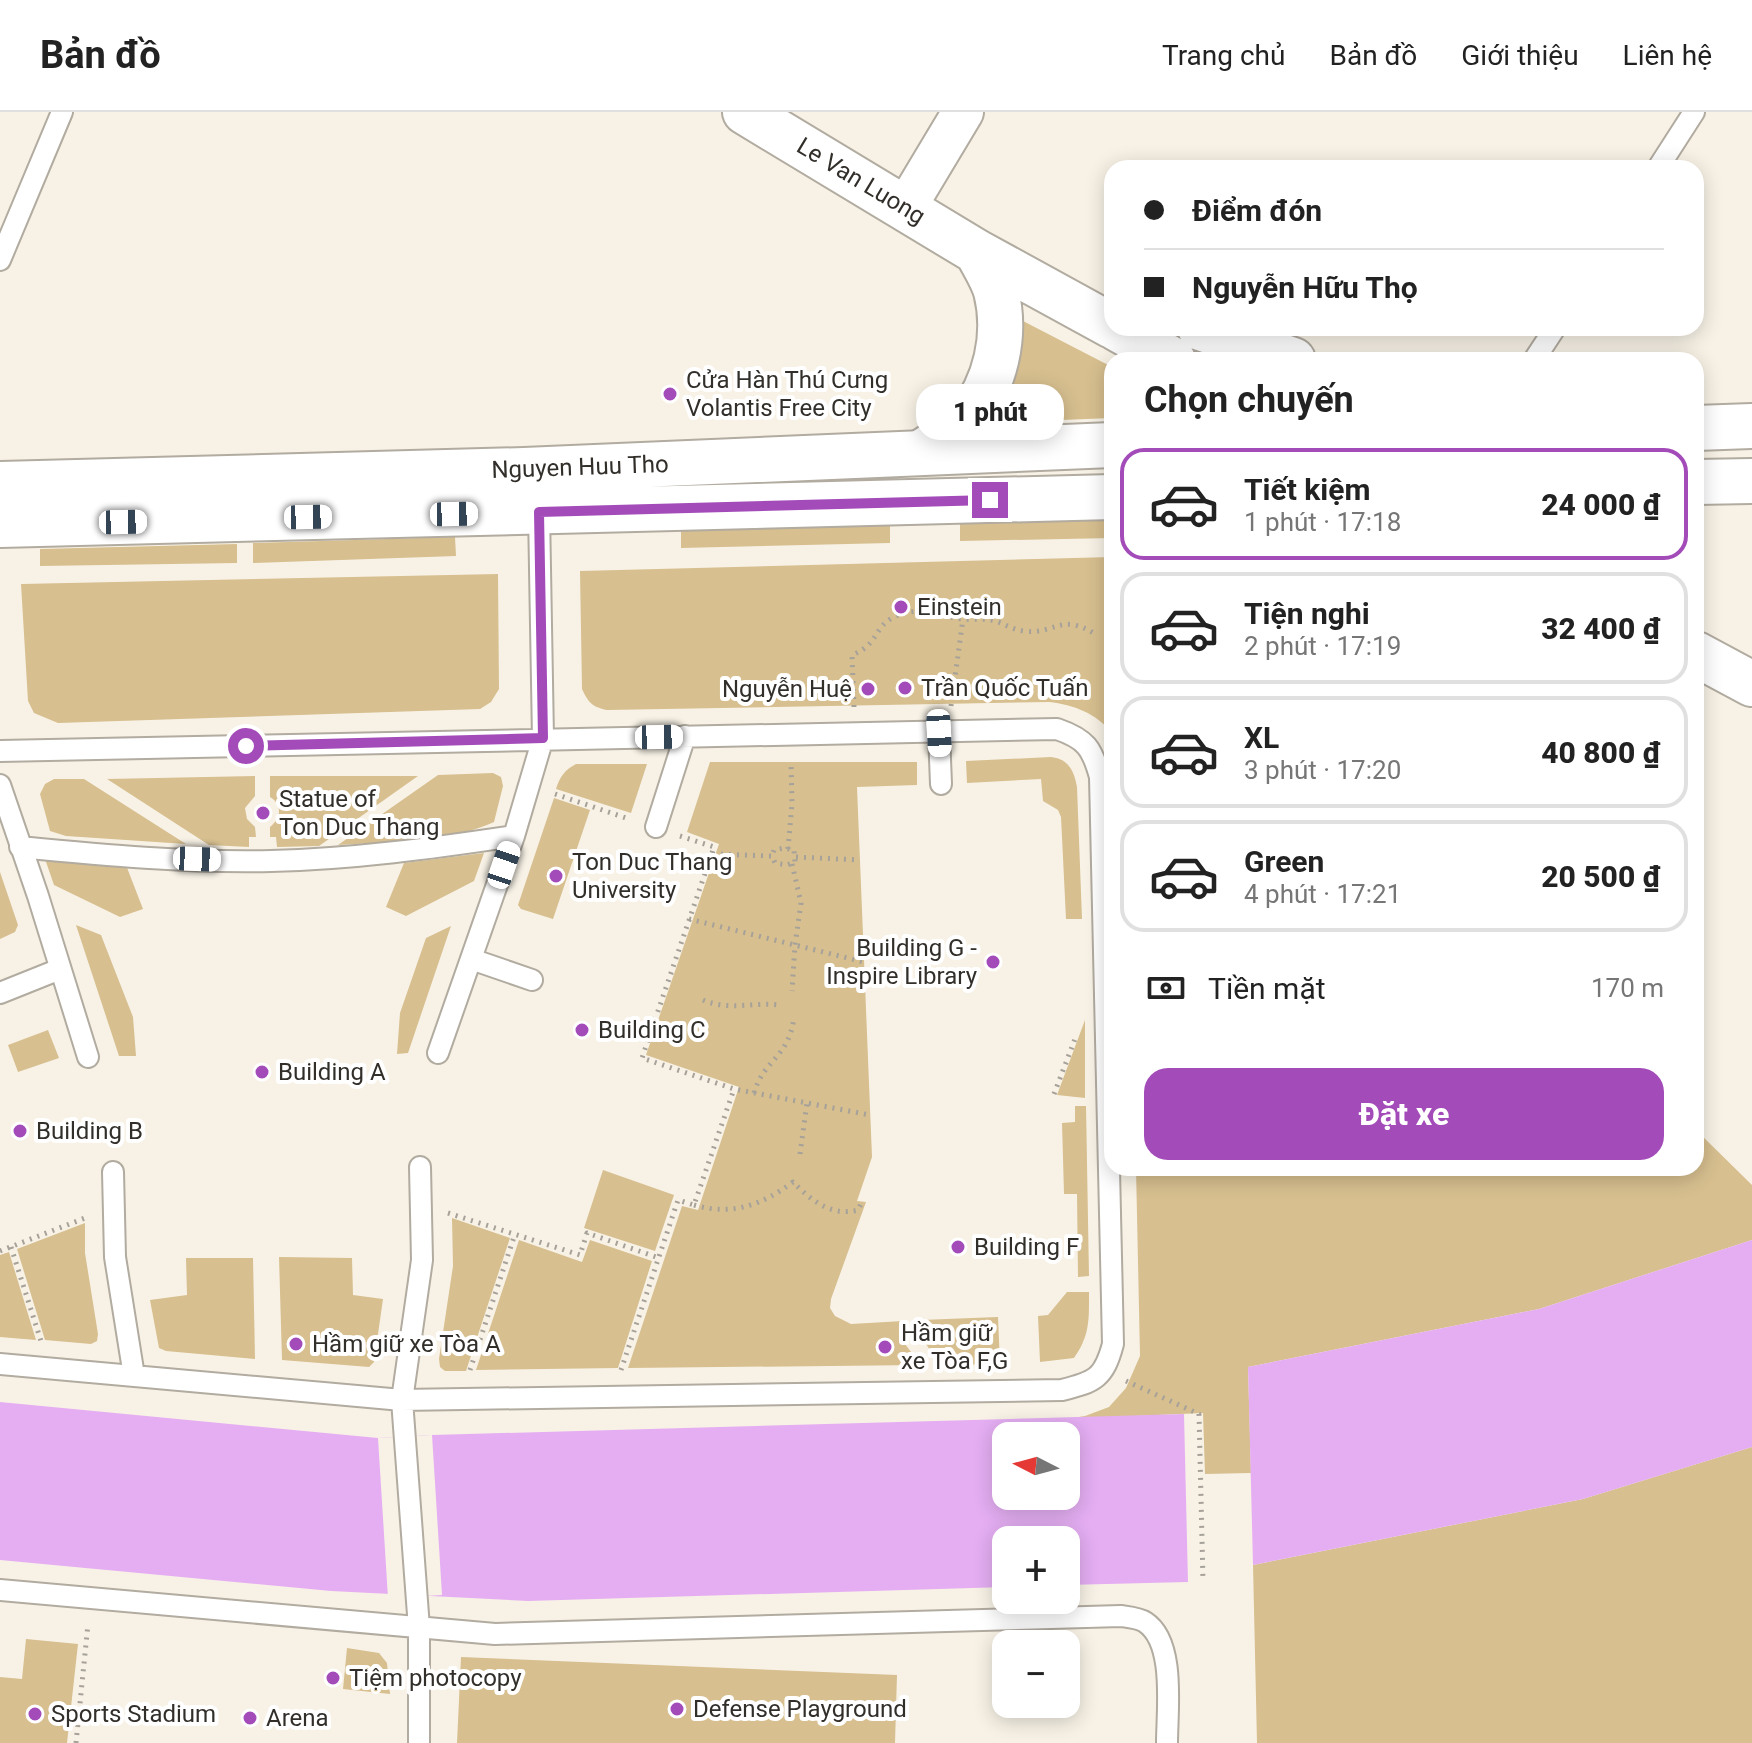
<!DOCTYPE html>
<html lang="vi">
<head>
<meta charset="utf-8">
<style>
  body { margin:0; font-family:Roboto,sans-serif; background:#f2f2f2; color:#222; height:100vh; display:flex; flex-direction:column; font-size:30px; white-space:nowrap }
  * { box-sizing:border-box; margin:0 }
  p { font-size:26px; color:#767676 }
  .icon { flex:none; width:44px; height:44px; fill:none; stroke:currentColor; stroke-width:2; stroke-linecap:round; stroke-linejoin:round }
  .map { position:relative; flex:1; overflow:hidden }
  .side { position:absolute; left:1104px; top:240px; width:600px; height:824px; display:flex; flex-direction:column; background:#fff; border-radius:24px; box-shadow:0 4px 20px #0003 }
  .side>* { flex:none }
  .guide { position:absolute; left:1104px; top:48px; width:600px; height:176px; border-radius:24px; box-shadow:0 4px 20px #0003; display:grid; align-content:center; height:176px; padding:0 40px; background:#fff }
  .needle { width:52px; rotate:276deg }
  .controls { position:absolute; left:992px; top:1310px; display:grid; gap:16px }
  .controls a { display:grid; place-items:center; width:88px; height:88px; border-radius:16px; background:#fff; box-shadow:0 4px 20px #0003; font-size:40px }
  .end { position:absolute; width:36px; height:36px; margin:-18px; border:10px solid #a34cb9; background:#fff; box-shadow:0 0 0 4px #fff }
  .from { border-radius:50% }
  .bubble { position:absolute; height:56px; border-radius:24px; background:#fff; box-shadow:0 4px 20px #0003; font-size:26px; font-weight:800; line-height:56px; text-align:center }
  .car { position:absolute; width:24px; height:48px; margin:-24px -12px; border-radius:10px; box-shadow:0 0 6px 2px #0007; background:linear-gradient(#fff 24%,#345 0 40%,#fff 0 76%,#345 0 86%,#fff 0) }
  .guide b { display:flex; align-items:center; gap:28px; height:76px; font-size:30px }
  .guide b+b { border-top:2px solid #e0e0e0 }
  .guide i { width:20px; height:20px; background:#222 }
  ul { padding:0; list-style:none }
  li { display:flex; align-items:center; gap:24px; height:112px; margin:0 16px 12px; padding:0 24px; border:4px solid #e0e0e0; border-radius:24px }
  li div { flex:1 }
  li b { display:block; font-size:30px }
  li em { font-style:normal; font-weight:800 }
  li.active { border-color:#a34cb9 }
  li>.icon { width:72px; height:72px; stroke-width:1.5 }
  h2 { padding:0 40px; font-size:36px; line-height:96px }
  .pay { display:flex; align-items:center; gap:20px; height:88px; padding:0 40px; font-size:30px }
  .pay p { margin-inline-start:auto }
  .primary-button { display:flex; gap:16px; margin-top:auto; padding:16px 40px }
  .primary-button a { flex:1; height:92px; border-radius:24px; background:#a34cb9; color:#fff; font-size:32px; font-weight:800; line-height:92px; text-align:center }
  header { display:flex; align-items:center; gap:48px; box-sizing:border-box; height:112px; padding:0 40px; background:#fff; border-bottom:2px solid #e0e0e0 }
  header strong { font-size:38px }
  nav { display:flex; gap:44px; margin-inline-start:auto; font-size:28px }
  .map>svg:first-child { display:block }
  .green { fill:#d7bf8f }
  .water { fill:#e5aef3; fill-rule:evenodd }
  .pier { fill:#f8f2e6 }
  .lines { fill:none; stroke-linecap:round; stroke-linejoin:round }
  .service-casing { stroke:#b1aba0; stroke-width:24 }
  .minor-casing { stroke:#b1aba0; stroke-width:44 }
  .tertiary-casing { stroke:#b1aba0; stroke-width:48 }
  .primary-casing { stroke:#b1aba0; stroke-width:48 }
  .path { stroke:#a6a199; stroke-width:5; stroke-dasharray:2 6; stroke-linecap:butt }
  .service { stroke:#fff; stroke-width:20 }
  .minor { stroke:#fff; stroke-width:40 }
  .tertiary { stroke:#fff; stroke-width:44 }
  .primary { stroke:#fff; stroke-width:44 }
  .route { stroke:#a34cb9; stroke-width:10 }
  .poi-dot { fill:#a34cb9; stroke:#fff; stroke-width:3 }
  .labels { text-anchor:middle; stroke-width:8; stroke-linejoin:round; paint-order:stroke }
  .street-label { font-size:24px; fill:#322f2b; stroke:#fff }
  .poi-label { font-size:24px; fill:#322f2b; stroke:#fff; text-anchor:start }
</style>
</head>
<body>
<header>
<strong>Bản đồ</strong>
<nav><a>Trang chủ</a><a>Bản đồ</a><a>Giới thiệu</a><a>Liên hệ</a></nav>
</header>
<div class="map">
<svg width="1752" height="1631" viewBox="0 0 1752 1631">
  <rect width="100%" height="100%" fill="#f8f2e6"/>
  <!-- green -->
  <path class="green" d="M 1023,209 L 1112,255 L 1112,306 L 987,311 Z
    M 1112,408 L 1112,426 L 960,429 L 960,411 Z
    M 890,412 L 890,431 L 681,436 L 681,416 Z
    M 455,425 L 456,444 L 253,451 L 253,431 Z
    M 237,432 L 237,451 L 40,454 L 40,437 Z
    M 1112,445 L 1112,621 C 1096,601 1074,593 1049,590 L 607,598 C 592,595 588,590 582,577 L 580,459 Z
    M 498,462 L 499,577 L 491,590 L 480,597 L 58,611 L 34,601 L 28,589 L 21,472 Z
    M 1051,645 C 1069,647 1074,659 1077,675 L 1082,807 L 1066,807 L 1061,705 L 1058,698 L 1043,689 L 1041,667 L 967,671 L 966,649 Z
    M 710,650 L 917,650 L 917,673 L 857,675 L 872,1045 L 857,1089 L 866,1090 L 831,1187 L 830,1196 L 835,1204 L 851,1212 L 903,1209 L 905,1232 L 921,1253 L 628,1256 L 682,1094 L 698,1098 L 739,975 L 646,943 L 719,732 L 687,720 Z
    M 576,652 L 647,652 L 631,701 L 556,677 C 560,664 565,658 576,652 Z
    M 493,661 L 501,665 L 503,674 L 494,710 C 455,729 382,730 338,733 L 438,663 Z
    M 255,664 L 255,684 L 245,696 L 247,707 L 255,715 L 256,725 L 249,725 L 249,735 L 209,733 L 107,667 Z
    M 270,664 L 418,664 L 319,734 L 277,735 L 276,725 L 270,725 L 270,715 C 281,706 283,693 270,685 Z
    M 54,667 L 84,667 L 186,732 L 66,724 L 50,719 L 40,682 L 45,672 Z
    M 554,686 L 590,698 L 553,807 L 521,797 L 518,793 Z
    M 484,741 L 474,769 L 406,804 L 386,795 L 404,751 Z
    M 45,747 L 126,753 L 143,797 L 120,805 L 54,773 Z
    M 0,760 L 18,813 L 15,820 L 0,827 Z
    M 76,813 L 101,823 L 133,905 L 136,944 L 119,944 Z
    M 451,814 L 408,941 L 397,942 L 400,901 L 426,826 Z
    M 1085,908 L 1085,986 L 1057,983 Z
    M 48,918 L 59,946 L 18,960 L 8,933 Z
    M 1075,994 L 1086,994 L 1089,1164 L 1078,1165 L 1077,1082 L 1064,1082 L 1062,1011 L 1075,1010 Z
    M 1696,1018 L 1752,1073 L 1752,1128 L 1539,1197 L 1248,1255 L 1251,1361 L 1205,1362 L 1203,1301 L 1066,1307 L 1085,1304 L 1109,1295 L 1126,1276 L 1140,1244 L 1136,1056 L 1696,1056 Z
    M 603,1058 L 674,1083 L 655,1139 L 584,1116 Z
    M 452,1106 L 510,1126 L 466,1259 L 445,1259 L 440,1255 L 439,1247 L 453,1154 Z
    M 85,1111 L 85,1141 L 98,1222 L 97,1229 L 91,1232 L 45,1228 L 17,1137 Z
    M 519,1128 L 582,1150 L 590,1128 L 652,1149 L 618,1256 L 476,1258 Z
    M 9,1140 L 36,1228 L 0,1225 L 0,1143 Z
    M 279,1145 L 352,1146 L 353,1183 L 383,1187 L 374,1250 L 369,1255 L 282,1248 Z
    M 186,1146 L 253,1146 L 255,1247 L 166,1239 L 159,1236 L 150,1188 L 187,1183 Z
    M 1067,1180 L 1089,1180 C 1089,1208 1090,1223 1074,1246 L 1040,1250 L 1038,1204 L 1048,1203 Z
    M 998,1205 L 1000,1252 L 945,1253 C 929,1238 921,1231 921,1208 Z
    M 1752,1335 L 1752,1631 L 1257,1631 L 1253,1453 L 1583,1387 Z
    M 26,1527 L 78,1532 L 67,1631 L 0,1631 L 0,1565 L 22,1567 Z
    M 347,1536 L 379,1541 L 387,1551 L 390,1582 L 343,1577 Z
    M 461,1545 L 897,1563 L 895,1631 L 457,1631 Z"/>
  <!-- water -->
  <path class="water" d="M 1752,1128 L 1752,1335 L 1583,1387 L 1253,1453 L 1248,1255 L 1539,1197 Z
    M 0,1290 L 378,1326 L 432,1323 L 1184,1302 L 1188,1470 L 1066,1473 L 1066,1428 L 1006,1428 L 1006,1475 L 528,1489 L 331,1479 L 0,1448 ZM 1006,1324 L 1066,1324 L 1066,1384 L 1006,1384 Z"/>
  <!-- pier -->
  <path class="pier" d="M 432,1323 L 442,1483 L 388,1486 L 378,1326 Z"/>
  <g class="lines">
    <!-- service casing -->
    <g class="service-casing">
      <path id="service" d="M 1658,56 L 1694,0
        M 0,148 L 62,0
        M 1534,248 L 1555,216
        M 939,621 L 941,672
        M 0,639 L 1057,617 C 1086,627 1092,636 1100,665 L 1113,1232 C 1104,1266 1095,1270 1062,1278 L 402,1288 L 0,1252
        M 0,673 L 38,784 L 88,945
        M 656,715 L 685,624
        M 20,735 C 103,743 187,751 271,749 C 353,747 434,736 514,724
        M 471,847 L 532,868
        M 0,881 L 60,857
        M 438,941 L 514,724 L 543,626 L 539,400
        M 113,1060 L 115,1145 L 134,1264
        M 0,1478 L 495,1522 L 1121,1504 C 1128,1505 1139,1506 1145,1510 C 1176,1530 1167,1598 1167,1631
        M 419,1631 L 419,1516 L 402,1288 L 422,1148 L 420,1055"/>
    </g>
    <!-- minor casing -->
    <g class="minor-casing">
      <path id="minor" d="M 906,95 L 963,0"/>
    </g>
    <!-- tertiary casing -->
    <g class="tertiary-casing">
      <path id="tertiary" d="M 745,0 L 977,140 L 1112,214
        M 1116,216 L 1173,248
        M 1200,216 L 1293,248
        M 922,340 C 936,330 956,320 967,307 C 996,272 1007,223 996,179 C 992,165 983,152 977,140
        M 1696,542 L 1752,572"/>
    </g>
    <!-- primary casing -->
    <g class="primary-casing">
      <path id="primary" d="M 1696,316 L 1752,314
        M 1696,370 L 1752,369
        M 0,372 L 524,358 L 1112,333
        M 0,413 L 1112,385"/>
    </g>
    <!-- path -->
    <path class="path" d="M 951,594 L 963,507
      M 854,595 L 852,543 C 879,532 873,517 892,506 C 916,492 940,505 964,507 C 974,508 985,506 995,509 C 1005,512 1013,518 1024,519 C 1055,523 1060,500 1095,522
      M 555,682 L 629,707
      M 680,724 L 714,735 L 642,946 L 734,977 L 870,1003
      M 788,737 L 792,691 L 791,650
      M 713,742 L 772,744 L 775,751 L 787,753 L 795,750 L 794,738 L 784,736 L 774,738 L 772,744
      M 796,745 L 860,748
      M 792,752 L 801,791 L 795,833 L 792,879
      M 689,807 L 864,850
      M 703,888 C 728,899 753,890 779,893
      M 754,981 C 764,947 788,947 794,906
      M 1054,982 L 1075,927
      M 800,1042 L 807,991
      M 694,1093 C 732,1104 762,1093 793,1070 C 811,1088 831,1105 858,1098 L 862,1090
      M 448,1101 L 580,1143 L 587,1121 L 659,1146
      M 11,1135 L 41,1229
      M 0,1139 L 85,1106
      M 470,1258 L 515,1122
      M 621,1258 L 678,1088 L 694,1093 L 734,977
      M 1126,1269 L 1199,1302 L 1203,1469
      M 76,1631 L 88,1512"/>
    <!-- service -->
    <use href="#service" class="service"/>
    <!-- minor -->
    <use href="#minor" class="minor"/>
    <!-- tertiary -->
    <use href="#tertiary" class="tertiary"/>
    <!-- primary -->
    <use href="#primary" class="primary"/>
  </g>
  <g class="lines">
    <!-- route -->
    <path class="route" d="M 246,634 L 543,626 L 539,400 L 990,388"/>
  </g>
  <!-- markers -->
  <g class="poi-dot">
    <circle cx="670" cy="282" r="8"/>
    <circle cx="901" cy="495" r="8"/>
    <circle cx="905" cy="576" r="8"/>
    <circle cx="868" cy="577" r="8"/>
    <circle cx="263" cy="701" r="8"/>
    <circle cx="556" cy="764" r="8"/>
    <circle cx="993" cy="850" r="8"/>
    <circle cx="582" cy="918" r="8"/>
    <circle cx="262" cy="960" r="8"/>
    <circle cx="20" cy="1019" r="8"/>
    <circle cx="958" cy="1135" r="8"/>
    <circle cx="296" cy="1232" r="8"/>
    <circle cx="885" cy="1235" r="8"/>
    <circle cx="333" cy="1566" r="8"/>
    <circle cx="677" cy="1597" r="8"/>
    <circle cx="35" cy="1602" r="8"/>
    <circle cx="250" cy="1606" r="8"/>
  </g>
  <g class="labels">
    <!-- street labels -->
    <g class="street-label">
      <text transform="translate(861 69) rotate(31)" y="8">Le Van Luong</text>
      <text transform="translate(580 355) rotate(-2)" y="8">Nguyen Huu Tho</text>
    </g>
    <!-- poi labels -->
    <g class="poi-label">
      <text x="686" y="276">Cửa Hàn Thú Cưng<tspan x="686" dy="28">Volantis Free City</tspan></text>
      <text x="917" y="503">Einstein</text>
      <text x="921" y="584">Trần Quốc Tuấn</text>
      <text x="852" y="585" text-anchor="end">Nguyễn Huệ</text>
      <text x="279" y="695">Statue of<tspan x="279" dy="28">Ton Duc Thang</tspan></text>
      <text x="572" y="758">Ton Duc Thang<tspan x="572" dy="28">University</tspan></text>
      <text x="977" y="844" text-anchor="end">Building G -<tspan x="977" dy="28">Inspire Library</tspan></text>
      <text x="598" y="926">Building C</text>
      <text x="278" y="968">Building A</text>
      <text x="36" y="1027">Building B</text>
      <text x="974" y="1143">Building F</text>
      <text x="901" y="1229">Hầm giữ<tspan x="901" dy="28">xe Tòa F,G</tspan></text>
      <text x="312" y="1240">Hầm giữ xe Tòa A</text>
      <text x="349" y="1574">Tiệm photocopy</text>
      <text x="693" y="1605">Defense Playground</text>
      <text x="51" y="1610">Sports Stadium</text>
      <text x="266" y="1614">Arena</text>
    </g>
  </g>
</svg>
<div class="controls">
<a><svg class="needle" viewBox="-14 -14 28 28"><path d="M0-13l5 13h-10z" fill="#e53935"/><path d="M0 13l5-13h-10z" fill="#767676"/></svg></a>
<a>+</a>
<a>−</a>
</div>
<i class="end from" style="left:246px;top:634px"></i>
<i class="end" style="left:990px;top:388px"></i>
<div class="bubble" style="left:916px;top:272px;width:148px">1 phút</div>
<i class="car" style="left:454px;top:402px;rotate:89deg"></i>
<i class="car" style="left:308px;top:405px;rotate:89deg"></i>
<i class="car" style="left:123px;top:410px;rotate:89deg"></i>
<i class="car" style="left:939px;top:621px;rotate:177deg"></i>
<i class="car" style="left:659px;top:625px;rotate:89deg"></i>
<i class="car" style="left:197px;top:747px;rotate:92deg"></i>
<i class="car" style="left:504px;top:753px;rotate:19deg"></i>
<div class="guide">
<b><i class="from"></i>Điểm đón</b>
<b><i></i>Nguyễn Hữu Thọ</b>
</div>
<section class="side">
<h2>Chọn chuyến</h2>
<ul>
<li class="active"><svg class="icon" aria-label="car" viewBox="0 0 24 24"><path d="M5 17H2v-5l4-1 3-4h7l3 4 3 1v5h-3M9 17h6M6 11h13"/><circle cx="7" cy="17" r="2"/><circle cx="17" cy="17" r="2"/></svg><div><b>Tiết kiệm</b><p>1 phút · 17:18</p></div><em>24 000 ₫</em></li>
<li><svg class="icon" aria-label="car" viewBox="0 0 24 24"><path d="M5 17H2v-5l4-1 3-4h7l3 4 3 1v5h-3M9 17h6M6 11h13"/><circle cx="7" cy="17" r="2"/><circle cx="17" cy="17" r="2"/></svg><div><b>Tiện nghi</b><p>2 phút · 17:19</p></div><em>32 400 ₫</em></li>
<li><svg class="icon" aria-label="car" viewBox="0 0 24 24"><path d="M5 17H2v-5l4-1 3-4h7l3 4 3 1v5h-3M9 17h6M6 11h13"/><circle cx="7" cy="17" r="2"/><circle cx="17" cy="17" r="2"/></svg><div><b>XL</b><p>3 phút · 17:20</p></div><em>40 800 ₫</em></li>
<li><svg class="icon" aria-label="car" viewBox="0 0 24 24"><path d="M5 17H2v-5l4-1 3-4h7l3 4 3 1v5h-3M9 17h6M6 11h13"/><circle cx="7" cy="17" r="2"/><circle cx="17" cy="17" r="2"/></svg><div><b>Green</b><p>4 phút · 17:21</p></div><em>20 500 ₫</em></li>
</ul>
<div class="pay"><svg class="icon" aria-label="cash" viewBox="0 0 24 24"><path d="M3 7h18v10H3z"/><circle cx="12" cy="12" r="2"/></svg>Tiền mặt<p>170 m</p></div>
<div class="primary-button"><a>Đặt xe</a></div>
</section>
</div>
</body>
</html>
